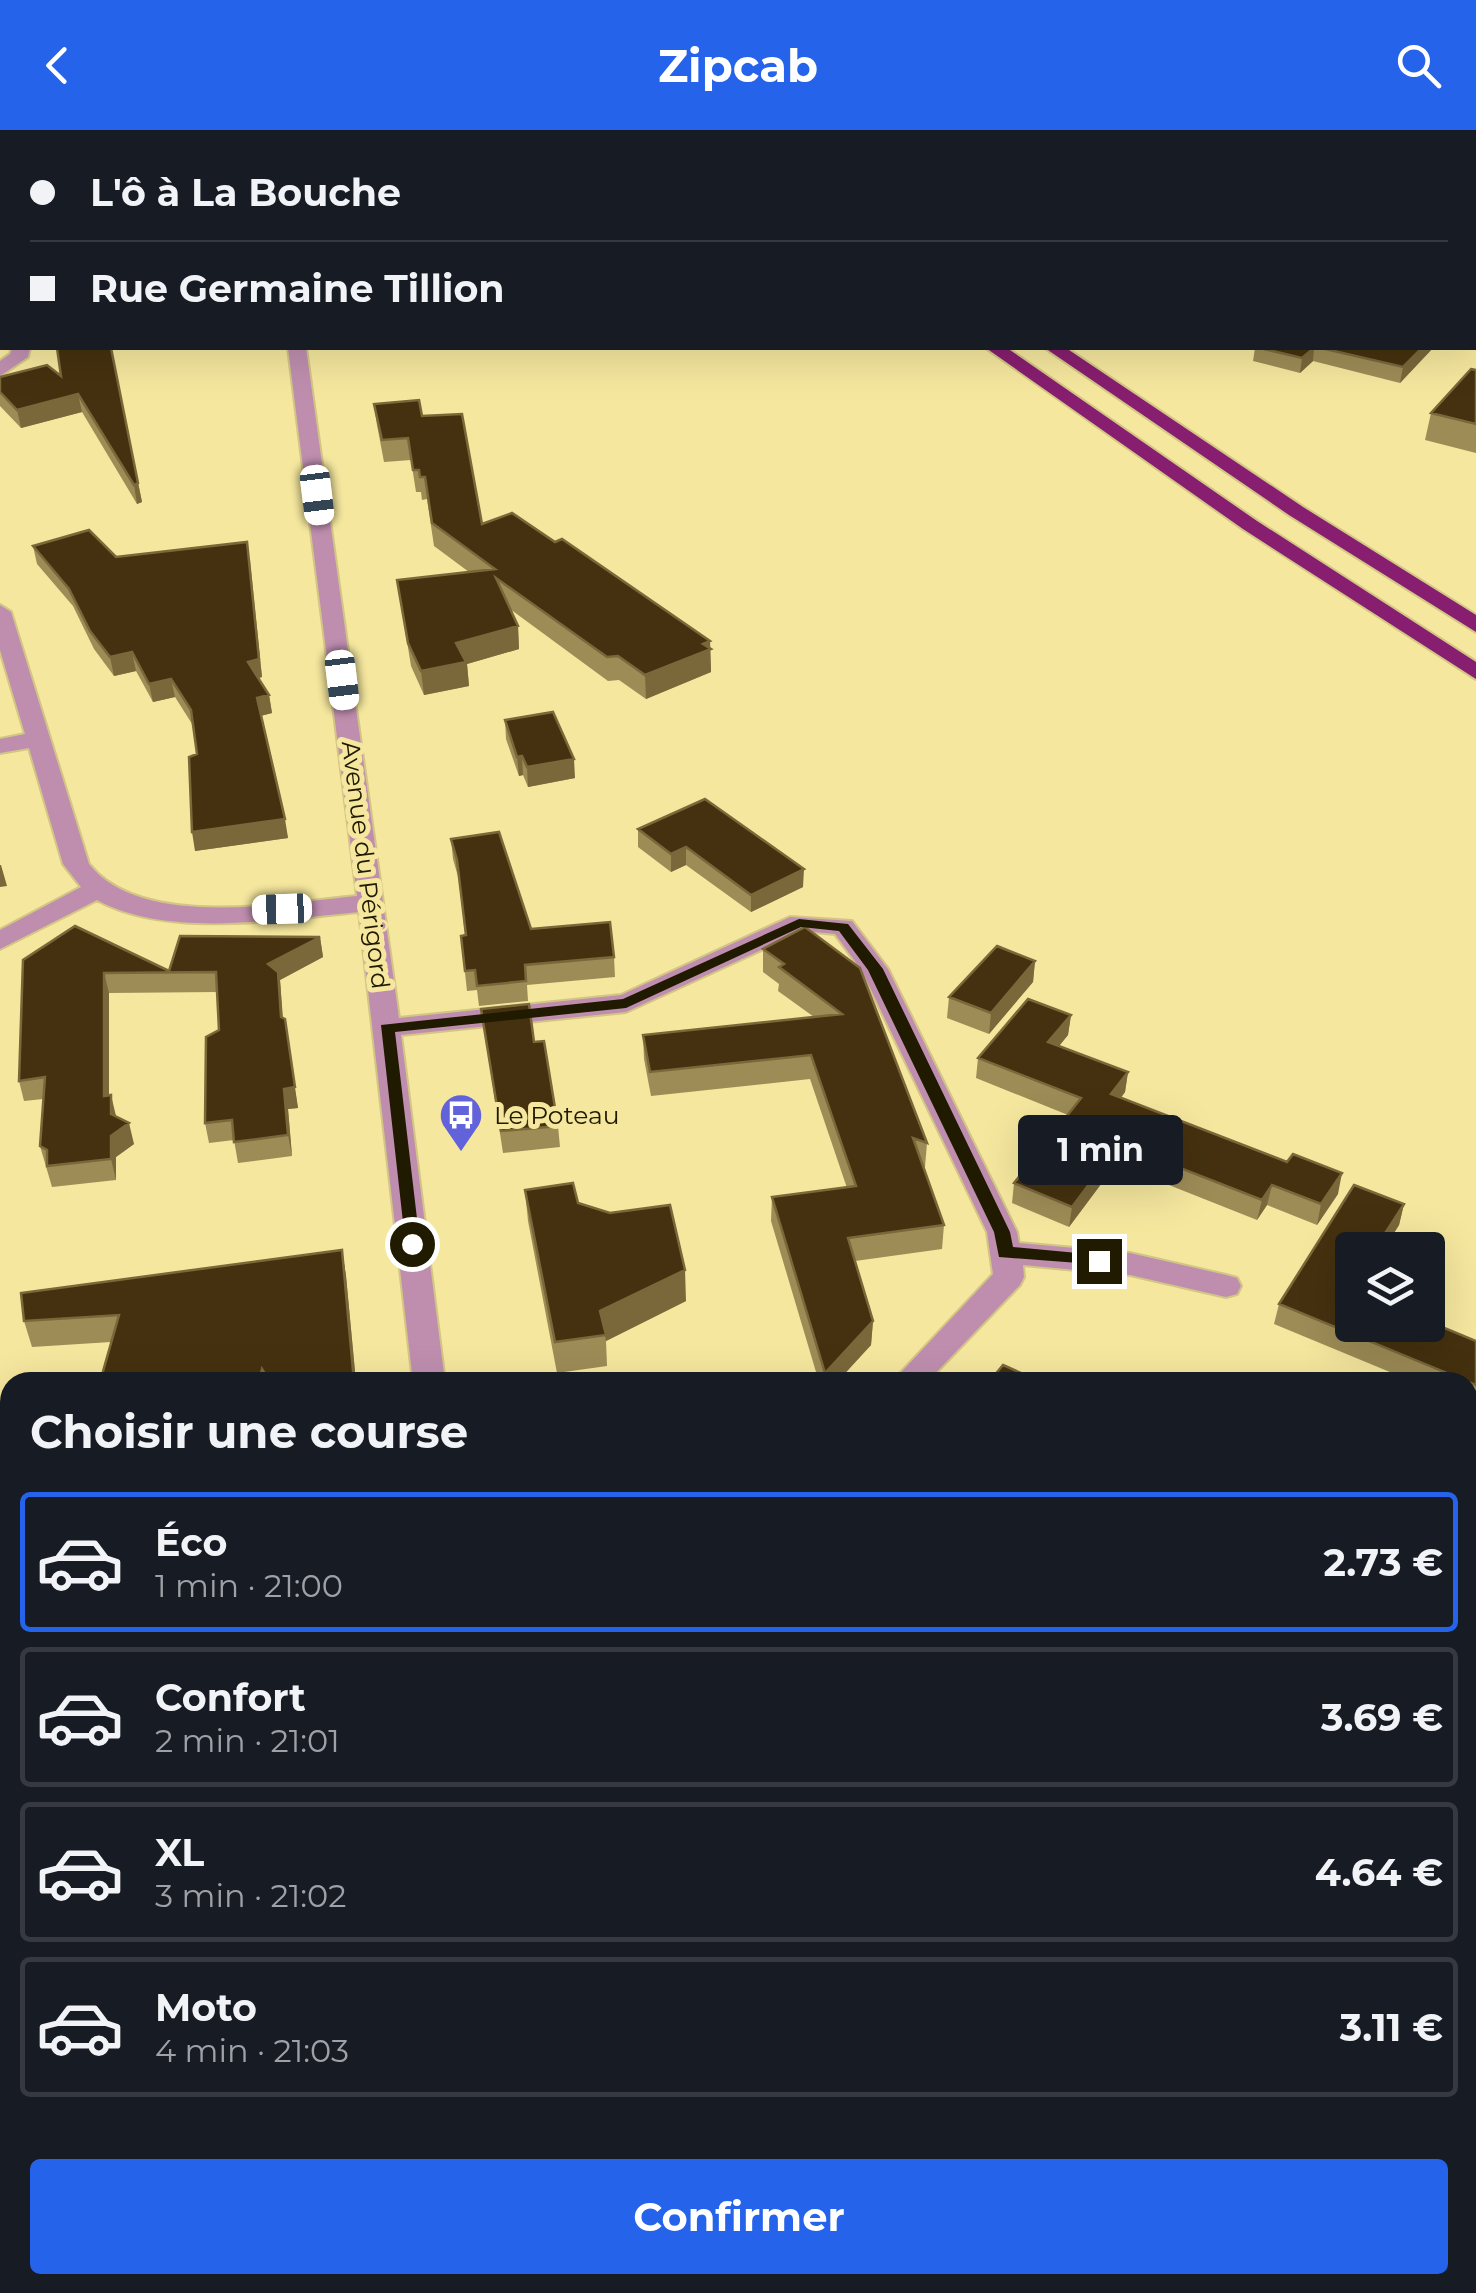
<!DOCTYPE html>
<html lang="fr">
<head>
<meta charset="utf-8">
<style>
  body { margin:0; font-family:Montserrat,sans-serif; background:#242831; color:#f1f3f6; height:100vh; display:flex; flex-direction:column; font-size:38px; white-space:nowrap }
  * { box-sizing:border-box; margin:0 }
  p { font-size:32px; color:#9ea1a6 }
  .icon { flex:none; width:55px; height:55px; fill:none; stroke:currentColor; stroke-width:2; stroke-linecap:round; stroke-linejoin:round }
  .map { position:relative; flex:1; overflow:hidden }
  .sheet { position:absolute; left:0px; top:1242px; width:1478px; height:922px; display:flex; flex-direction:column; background:#171b24; border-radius:30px 30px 0 0; box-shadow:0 10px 40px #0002 }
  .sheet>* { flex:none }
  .guide { position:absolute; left:0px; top:0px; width:1478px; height:220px; box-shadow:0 10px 40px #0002; display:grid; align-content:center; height:220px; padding:0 30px; background:#171b24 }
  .controls { position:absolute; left:1335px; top:1102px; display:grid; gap:20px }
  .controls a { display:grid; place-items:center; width:110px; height:110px; border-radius:10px; background:#171b24; box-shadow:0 10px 40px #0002; font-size:50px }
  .end { position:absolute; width:45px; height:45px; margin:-22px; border:12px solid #201a00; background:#fff; box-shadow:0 0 0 5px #fff }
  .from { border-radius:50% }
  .bubble { position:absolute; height:70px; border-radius:10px; background:#171b24; box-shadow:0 10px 40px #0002; font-size:32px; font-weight:700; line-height:70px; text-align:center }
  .car { position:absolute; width:30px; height:60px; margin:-30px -15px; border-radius:12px; box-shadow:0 0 8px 2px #0007; background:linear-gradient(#fff 24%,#345 0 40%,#fff 0 76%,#345 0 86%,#fff 0) }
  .guide b { display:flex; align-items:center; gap:35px; height:95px; font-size:38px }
  .guide b+b { border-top:2px solid #363941 }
  .guide i { width:25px; height:25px; background:#f1f3f6 }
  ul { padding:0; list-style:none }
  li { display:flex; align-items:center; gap:30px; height:140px; margin:0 20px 15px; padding:0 10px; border:5px solid #363941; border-radius:10px }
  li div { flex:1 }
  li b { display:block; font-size:38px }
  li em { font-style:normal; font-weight:700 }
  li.current { border-color:#2563eb }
  li>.icon { width:90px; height:90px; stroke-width:1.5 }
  h2 { padding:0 30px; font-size:45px; line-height:120px }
  .button { display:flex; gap:20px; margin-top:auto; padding:20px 30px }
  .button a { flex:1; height:115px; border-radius:10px; background:#2563eb; color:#fff; font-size:40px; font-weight:700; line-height:115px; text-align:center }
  header { display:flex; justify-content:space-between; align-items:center; height:130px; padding:0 30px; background:#2563eb; color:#fff; font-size:45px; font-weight:700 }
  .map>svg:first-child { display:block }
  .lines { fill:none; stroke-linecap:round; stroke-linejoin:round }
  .minor-casing { stroke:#d3c685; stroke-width:4 }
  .highway-casing { stroke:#d3c685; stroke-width:4 }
  .minor { fill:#bf8eaf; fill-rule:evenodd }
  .highway { fill:#871e6f; fill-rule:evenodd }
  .wall { fill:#9d8c56 }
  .shaded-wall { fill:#7a683a }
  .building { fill:#45310f; stroke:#7a683a; stroke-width:2.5 }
  .route { fill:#201a00 }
  .labels { text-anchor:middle; stroke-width:10; stroke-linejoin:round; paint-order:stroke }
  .street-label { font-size:25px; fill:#201a00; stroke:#f5e79e }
  .poi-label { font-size:25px; fill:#201a00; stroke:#f5e79e; text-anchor:start }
</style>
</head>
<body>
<header><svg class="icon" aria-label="back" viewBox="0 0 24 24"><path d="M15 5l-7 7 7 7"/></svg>Zipcab<svg class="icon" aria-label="search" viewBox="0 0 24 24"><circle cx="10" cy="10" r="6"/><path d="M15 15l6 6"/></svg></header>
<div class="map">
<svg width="1476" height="2163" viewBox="0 0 1476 2163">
  <rect width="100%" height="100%" fill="#f5e79e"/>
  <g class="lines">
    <!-- minor casing -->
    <g class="minor-casing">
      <path id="minor" d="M 282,0 L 298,0 L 298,2 L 282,2 Z
        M 899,0 L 923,0 L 924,2 L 901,2 Z
        M 0,26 L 2,26 L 2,36 L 0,36 Z
        M 12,218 L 30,218 L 28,227 L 0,246 L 0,231 L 10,224 Z
        M 288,218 L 306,218 L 399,888 L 621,865 L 790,787 L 852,791 L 888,839 L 1017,1102 L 1019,1113 L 1130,1123 L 1226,1145 L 1237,1148 L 1241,1156 L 1237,1164 L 1226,1167 L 1130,1145 L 1023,1135 L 1024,1147 L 1020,1155 L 927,1252 L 892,1252 L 993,1144 L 987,1102 L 862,841 L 835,804 L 803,801 L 626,882 L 401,905 L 445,1252 L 413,1252 L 359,782 C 281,789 168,809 97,770 L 0,819 L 0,800 L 81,757 L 63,734 L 29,618 L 0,623 L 0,609 L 25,604 L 0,520 L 0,475 L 11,482 L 89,734 C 141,800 282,773 357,766 Z
        M 1468,1696 L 1476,1699 L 1476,1734 L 1468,1731 Z
        M 0,1811 L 10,1812 L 10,1848 L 0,1847 Z
        M 509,2155 L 553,2155 L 553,2163 L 509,2163 Z"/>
    </g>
    <!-- highway casing -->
    <g class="highway-casing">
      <path id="highway" d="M 730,0 L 747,0 L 748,2 L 732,2 Z
        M 775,0 L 792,0 L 793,2 L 777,2 Z
        M 986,218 L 1007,218 L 1257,391 L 1476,532 L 1476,549 L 1243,399 Z
        M 1045,218 L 1066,218 L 1303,377 L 1476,485 L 1476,502 L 1289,385 Z"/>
    </g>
    <!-- minor -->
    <use href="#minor" class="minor"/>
    <!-- highway -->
    <use href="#highway" class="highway"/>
  </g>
  <!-- wall -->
  <path class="wall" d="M 0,0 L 197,2 L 2,2 L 2,14 L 0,14 Z
    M 998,0 L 1476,0 L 1476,194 L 1475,2 L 1011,2 Z
    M 111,218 L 142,372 L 137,374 L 82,282 L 21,298 L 0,276 L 0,247 L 61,246 Z
    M 1255,218 L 1433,218 L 1400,253 L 1313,231 L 1300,243 L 1253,231 Z
    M 1476,240 L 1476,323 L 1425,310 L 1431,283 Z
    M 374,274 L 422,286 L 482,394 L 555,412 L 710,511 L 711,542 L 646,569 L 619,550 L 608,551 L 510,479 L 518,496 L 519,519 L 467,534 L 469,556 L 424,565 L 411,536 L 397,450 L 469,442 L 434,416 L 427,369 L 422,370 L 421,362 L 416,362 L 411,330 L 384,332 L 377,295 Z
    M 33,416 L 116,427 L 250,430 L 262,547 L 259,548 L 269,565 L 272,583 L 261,586 L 288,708 L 195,721 L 197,624 L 194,597 L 175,567 L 153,572 L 136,541 L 114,546 L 94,519 L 73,476 L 37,434 Z
    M 505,590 L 575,648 L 528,657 L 523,645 L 519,646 L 506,609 Z
    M 638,699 L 803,757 L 751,782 L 686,735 L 671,742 L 638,717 Z
    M 451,709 L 531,799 L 614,827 L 615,847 L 527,855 L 528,871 L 479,876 L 477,860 L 467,861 L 461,806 L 465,805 L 459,750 L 453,729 Z
    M 805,797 L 927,1013 L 925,1037 L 924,1037 L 944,1095 L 942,1119 L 855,1131 L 873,1191 L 871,1215 L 837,1252 L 819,1252 L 771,1091 L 772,1067 L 847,1058 L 810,949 L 651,966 L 644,929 L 643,905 L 814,887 L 778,861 L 779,854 L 763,842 L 763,819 Z
    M 320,807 L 323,827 L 280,850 L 283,888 L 298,978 L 288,979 L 292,1026 L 238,1033 L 234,1010 L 209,1013 L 205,993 L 219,900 L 217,862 L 109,863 L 109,966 L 116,987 L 134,1014 L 116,1027 L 116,1050 L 52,1057 L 40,1016 L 43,969 L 24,971 L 19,951 L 23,830 L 169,841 Z
    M 1035,831 L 1033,852 L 989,904 L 947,888 L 949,867 Z
    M 481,879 L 534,912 L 558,996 L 560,1017 L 503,1023 Z
    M 1071,885 L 1068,905 L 1059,916 L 1128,942 L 1125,962 L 1121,968 L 1338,1064 L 1317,1095 L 1267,1075 L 1257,1090 L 1116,1034 L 1069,1097 L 1012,1073 L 1014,1053 L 1068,985 L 976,948 L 978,928 Z
    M 525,1060 L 578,1073 L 686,1171 L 606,1211 L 607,1236 L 557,1243 L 528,1091 Z
    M 1404,1074 L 1399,1095 L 1391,1108 L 1352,1195 L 1476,1211 L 1476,1278 L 1468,1275 L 1468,1252 L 1414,1252 L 1274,1194 L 1279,1174 Z
    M 342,1120 L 346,1146 L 356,1252 L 100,1252 L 111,1212 L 32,1217 L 24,1191 Z
    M 0,1454 L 10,1454 L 10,1696 L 0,1695 Z
    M 1468,1851 L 1476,1855 L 1476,2015 L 1472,2017 L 1468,2016 Z
    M 270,2155 L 341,2155 L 339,2163 L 272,2161 Z"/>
  <!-- shaded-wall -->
  <path class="shaded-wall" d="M 2,140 L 2,155 L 0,156 L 0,141 Z
    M 1314,218 L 1313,231 L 1300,243 L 1302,228 Z
    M 1422,218 L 1433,218 L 1400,253 L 1403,237 Z
    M 78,264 L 82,282 L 21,298 L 17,280 Z
    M 138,353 L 142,372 L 137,374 L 134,355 Z
    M 247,412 L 262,547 L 251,550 L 248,532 Z
    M 518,496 L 519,519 L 467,534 L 469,556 L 424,565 L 421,541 L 456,513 Z
    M 710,511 L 711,542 L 646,569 L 645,545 Z
    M 132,522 L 136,541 L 114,546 L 110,527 Z
    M 171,549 L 175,567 L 153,572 L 149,554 Z
    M 269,565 L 272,583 L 260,586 L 257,568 Z
    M 522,626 L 523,645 L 519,646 L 517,627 Z
    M 574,629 L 575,648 L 528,657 L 527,637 Z
    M 285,689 L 288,708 L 195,721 L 192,702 Z
    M 686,717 L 686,735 L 671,742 L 671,724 Z
    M 0,735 L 1,735 L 7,756 L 0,757 Z
    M 804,739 L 803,757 L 751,782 L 751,765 Z
    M 320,807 L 323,827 L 280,850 L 284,907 L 268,834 Z
    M 1035,831 L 1033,852 L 989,904 L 991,883 Z
    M 104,843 L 109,863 L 109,987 L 104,966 Z
    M 1071,885 L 1068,905 L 1046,932 L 1048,912 Z
    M 285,889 L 298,978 L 288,979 L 292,1026 L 288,1005 L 284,959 Z
    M 1128,942 L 1125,962 L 1108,984 L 1111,964 Z
    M 111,965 L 116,986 L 129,993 L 134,1014 L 116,1027 L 116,1050 L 111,1029 Z
    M 1119,1014 L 1116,1034 L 1069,1097 L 1072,1077 Z
    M 1342,1043 L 1338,1064 L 1317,1095 L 1321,1074 Z
    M 1272,1055 L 1267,1075 L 1257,1090 L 1262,1070 Z
    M 1404,1074 L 1399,1095 L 1383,1120 L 1384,1105 Z
    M 342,1120 L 346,1146 L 356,1252 L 354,1252 Z
    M 685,1140 L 686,1171 L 606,1211 L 600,1181 Z
    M 873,1191 L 871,1215 L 837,1252 L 824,1252 L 825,1243 Z"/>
  <!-- building -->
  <path class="building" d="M 0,0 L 187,0 L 185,2 L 28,2 Z
    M 376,0 L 615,0 L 616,2 L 377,2 Z
    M 1045,0 L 1476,0 L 1476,119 L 1475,2 L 1057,2 Z
    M 0,85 L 2,86 L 2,140 L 0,141 Z
    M 1475,122 L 1476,126 L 1476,178 L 1475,178 Z
    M 57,218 L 111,218 L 138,353 L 134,355 L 78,264 L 17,280 L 0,262 L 0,247 L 47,235 L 61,246 Z
    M 1260,218 L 1314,218 L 1302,228 Z
    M 1321,218 L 1422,218 L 1403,237 Z
    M 1471,239 L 1476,240 L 1476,294 L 1431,283 Z
    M 419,270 L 422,286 L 462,284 L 482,394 L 512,383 L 555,412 L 562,409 L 710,511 L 703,514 L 711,519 L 645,545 L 618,526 L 607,527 L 496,448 L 518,496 L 456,513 L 466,532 L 421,541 L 408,513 L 397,450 L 495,439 L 432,393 L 425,347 L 420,347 L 419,340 L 413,340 L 408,308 L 382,310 L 374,274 Z
    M 89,400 L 116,427 L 247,412 L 259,529 L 248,532 L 269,565 L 257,568 L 285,689 L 192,702 L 189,627 L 197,624 L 191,580 L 171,549 L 149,554 L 132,522 L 110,527 L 90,501 L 69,459 L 33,416 Z
    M 553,582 L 574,629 L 527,637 L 522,626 L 517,627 L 505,590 Z
    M 705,669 L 804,739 L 751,765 L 686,717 L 671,724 L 638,699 Z
    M 499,702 L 531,799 L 610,792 L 614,827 L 525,835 L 526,851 L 477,856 L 475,840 L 465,841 L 461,806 L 466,805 L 457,730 L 451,709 Z
    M 75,796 L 169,841 L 180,806 L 320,807 L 268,834 L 278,842 L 281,887 L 285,889 L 295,957 L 284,959 L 288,1005 L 234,1012 L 232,990 L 205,993 L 206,907 L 219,900 L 216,842 L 104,843 L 104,966 L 111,965 L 111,984 L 129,993 L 111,1006 L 111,1029 L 47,1036 L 47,1020 L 40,1016 L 45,947 L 19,951 L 23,830 Z
    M 805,797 L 860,838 L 927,1013 L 913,1008 L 944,1095 L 848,1108 L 873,1191 L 825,1243 L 772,1067 L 856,1056 L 811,925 L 650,942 L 643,905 L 842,884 L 779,837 L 784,834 L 763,819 Z
    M 997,816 L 1035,831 L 991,883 L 949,867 Z
    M 1028,869 L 1071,885 L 1048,912 L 1128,942 L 1111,964 L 1287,1032 L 1293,1024 L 1342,1043 L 1321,1074 L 1272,1055 L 1262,1070 L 1119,1014 L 1072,1077 L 1014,1053 L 1081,968 L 978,928 Z
    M 529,874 L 534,912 L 544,911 L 558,996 L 501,1001 L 481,879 Z
    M 573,1053 L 578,1073 L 610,1083 L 670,1075 L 685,1140 L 600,1181 L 606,1205 L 555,1212 L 525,1060 Z
    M 1354,1055 L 1404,1074 L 1384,1105 L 1397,1110 L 1391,1120 L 1352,1120 L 1352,1195 L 1428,1195 L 1428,1191 L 1476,1211 L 1476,1255 L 1279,1174 Z
    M 342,1120 L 354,1252 L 270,1252 L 262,1239 L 259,1252 L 100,1252 L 119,1185 L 24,1191 L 21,1163 Z
    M 1003,1235 L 1041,1252 L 989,1252 Z
    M 0,1454 L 10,1454 L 10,1666 L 0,1666 Z
    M 1468,1851 L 1476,1855 L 1476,1987 L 1468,1984 Z"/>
  <!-- route -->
  <path class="route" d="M 799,789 L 848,794 L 883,839 L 1010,1102 L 1013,1117 L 1099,1125 L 1107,1131 L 1105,1135 L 999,1127 L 994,1102 L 868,840 L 839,801 L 801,797 L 626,878 L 395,902 L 420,1114 L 412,1120 L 406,1119 L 381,895 L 623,869 Z"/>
  <!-- icons -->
  <defs>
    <g id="bus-pin" transform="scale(2.25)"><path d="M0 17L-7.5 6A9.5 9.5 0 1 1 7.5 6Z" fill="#6262db" stroke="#f5e79e"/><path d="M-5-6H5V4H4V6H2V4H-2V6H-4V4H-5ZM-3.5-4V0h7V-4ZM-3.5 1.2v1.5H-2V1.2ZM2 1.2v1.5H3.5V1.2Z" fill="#fff"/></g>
  </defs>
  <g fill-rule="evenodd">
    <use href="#bus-pin" x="461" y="985"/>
  </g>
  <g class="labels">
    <!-- street labels -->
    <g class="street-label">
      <text transform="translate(366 735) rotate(83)" y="9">Avenue du Périgord</text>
    </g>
    <!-- poi labels -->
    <g class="poi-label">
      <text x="494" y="994">Le Poteau</text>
    </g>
  </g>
</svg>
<div class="controls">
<a><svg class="icon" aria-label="layers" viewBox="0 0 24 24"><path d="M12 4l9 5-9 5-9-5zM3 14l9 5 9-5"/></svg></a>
</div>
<i class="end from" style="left:412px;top:1114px"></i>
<i class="end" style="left:1099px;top:1131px"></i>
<div class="bubble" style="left:1018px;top:985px;width:165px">1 min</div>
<i class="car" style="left:317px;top:365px;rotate:173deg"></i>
<i class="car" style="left:342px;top:550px;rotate:173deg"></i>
<i class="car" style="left:282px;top:779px;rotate:268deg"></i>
<div class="guide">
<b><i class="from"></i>L'ô à La Bouche</b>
<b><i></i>Rue Germaine Tillion</b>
</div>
<section class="sheet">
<h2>Choisir une course</h2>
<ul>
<li class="current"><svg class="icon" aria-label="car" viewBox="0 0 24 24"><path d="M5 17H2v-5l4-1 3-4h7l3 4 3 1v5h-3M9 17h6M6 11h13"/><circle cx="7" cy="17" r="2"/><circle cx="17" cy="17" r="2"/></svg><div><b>Éco</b><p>1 min · 21:00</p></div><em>2.73 €</em></li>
<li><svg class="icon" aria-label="car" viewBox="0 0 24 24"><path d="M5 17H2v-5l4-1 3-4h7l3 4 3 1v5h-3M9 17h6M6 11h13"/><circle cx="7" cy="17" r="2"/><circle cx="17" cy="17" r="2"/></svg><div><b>Confort</b><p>2 min · 21:01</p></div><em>3.69 €</em></li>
<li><svg class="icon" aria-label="car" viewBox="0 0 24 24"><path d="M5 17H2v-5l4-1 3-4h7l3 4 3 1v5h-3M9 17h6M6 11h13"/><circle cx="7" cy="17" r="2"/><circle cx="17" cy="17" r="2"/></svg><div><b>XL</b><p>3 min · 21:02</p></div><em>4.64 €</em></li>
<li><svg class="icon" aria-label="car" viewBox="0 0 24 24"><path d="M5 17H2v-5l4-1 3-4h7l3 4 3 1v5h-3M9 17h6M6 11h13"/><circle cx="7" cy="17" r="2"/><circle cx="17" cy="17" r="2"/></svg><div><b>Moto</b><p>4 min · 21:03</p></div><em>3.11 €</em></li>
</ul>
<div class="button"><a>Confirmer</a></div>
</section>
</div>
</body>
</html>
